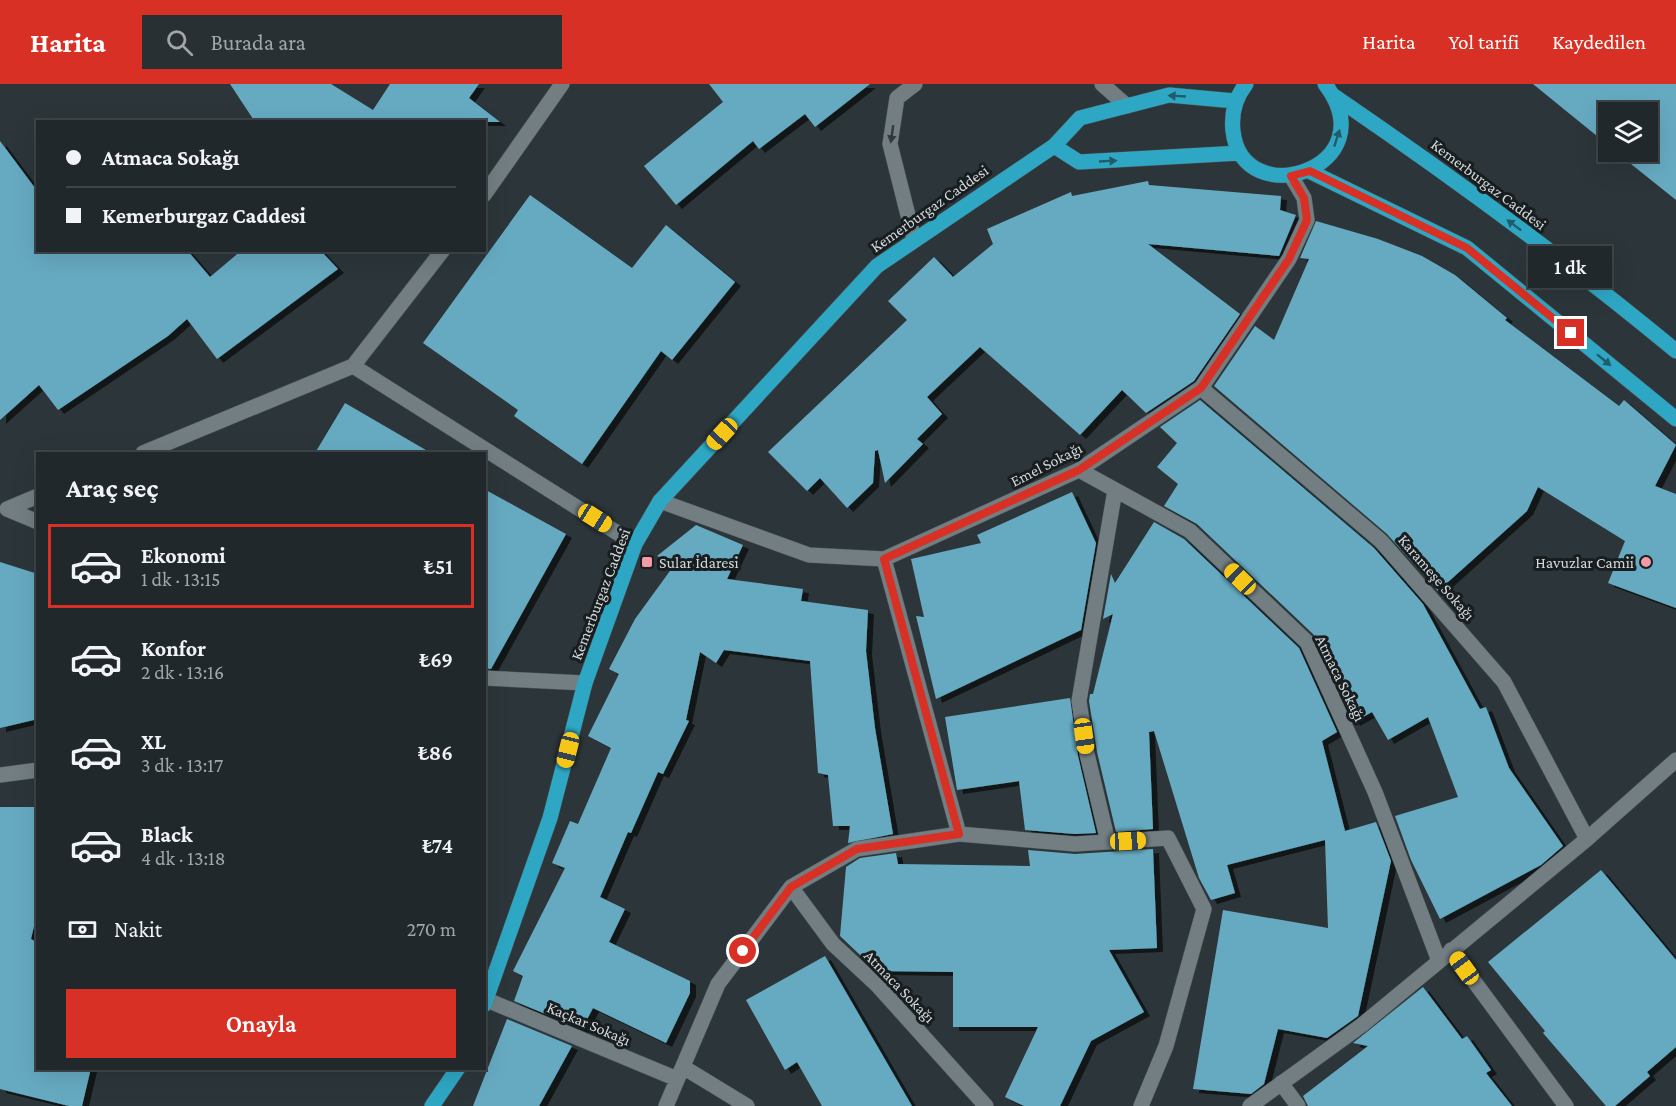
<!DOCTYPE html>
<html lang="tr">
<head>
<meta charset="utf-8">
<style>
  body { margin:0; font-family:"Crimson Pro",serif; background:#293034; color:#f1f3f6; height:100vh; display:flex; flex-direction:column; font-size:22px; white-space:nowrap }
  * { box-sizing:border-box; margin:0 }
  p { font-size:20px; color:#a2a6a9 }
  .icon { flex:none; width:33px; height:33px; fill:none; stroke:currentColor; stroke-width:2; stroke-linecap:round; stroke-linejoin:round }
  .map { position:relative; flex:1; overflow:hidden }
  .panel { position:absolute; left:36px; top:368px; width:450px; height:618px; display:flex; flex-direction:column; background:#21282c; border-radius:0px; box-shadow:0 6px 24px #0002,0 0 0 2px #3e4448 }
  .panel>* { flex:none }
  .banner { position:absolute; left:36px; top:36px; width:450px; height:132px; border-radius:0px; box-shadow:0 6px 24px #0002,0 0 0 2px #3e4448; display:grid; align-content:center; height:132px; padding:0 30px; background:#21282c }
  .tools { position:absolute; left:1598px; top:18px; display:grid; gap:12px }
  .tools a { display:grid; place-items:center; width:60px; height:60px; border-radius:0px; background:#21282c; box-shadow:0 6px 24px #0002,0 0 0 2px #3e4448; font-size:30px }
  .end { position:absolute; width:27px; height:27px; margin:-14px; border:8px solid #d93025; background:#fff; box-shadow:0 0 0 3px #fff }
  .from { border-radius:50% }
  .bubble { position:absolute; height:42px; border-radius:0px; background:#21282c; box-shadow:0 6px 24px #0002,0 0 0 2px #3e4448; font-size:20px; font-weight:600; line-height:42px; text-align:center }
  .car { position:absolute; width:18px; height:36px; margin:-18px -9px; border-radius:8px; box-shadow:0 0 4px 2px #0007; background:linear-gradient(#f5c518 24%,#345 0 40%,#f5c518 0 76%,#345 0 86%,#f5c518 0) }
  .banner b { display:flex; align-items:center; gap:21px; height:57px; font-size:22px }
  .banner b+b { border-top:2px solid #3e4448 }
  .banner i { width:15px; height:15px; background:#f1f3f6 }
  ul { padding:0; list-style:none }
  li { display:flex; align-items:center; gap:18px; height:84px; margin:0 12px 9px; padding:0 18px; border:3px solid transparent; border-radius:0px }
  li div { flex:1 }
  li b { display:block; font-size:22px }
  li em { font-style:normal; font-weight:600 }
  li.selected { border-color:#d93025 }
  li>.icon { width:54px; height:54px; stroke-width:1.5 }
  h2 { padding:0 30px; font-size:27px; line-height:72px }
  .pay { display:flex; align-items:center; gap:15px; height:66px; padding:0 30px; font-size:22px }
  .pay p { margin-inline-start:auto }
  .primary-button { display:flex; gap:12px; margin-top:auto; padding:12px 30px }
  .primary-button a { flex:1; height:69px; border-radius:0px; background:#d93025; color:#fff; font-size:24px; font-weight:600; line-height:69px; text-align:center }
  header { display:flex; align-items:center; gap:36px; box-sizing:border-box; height:84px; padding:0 30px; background:#d93025; color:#fff }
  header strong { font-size:28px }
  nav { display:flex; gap:33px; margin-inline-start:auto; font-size:21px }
  .search { width:420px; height:54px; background:#293034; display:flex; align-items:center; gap:15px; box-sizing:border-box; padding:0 21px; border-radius:0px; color:#a2a6a9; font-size:22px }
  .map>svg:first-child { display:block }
  .building { fill:#66aac2; filter:url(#shadow) }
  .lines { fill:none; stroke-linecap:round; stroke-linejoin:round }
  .minor-casing { stroke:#495255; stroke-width:16 }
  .major-casing { stroke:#495255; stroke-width:16 }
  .minor { stroke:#727e82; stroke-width:15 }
  .major { stroke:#2ea7c4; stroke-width:15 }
  .oneway { fill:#225b69 }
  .oneway2 { fill:#333a3d }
  .route { stroke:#d93025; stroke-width:8 }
  .poi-dot { fill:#f49aa4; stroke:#181d1f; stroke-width:2 }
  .labels { text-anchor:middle; stroke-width:6; stroke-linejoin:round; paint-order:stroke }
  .street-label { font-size:16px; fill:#d2d8db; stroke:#181d1f }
  .poi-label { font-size:16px; fill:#d2d8db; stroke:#181d1f; text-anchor:start }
</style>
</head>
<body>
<header>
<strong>Harita</strong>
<div class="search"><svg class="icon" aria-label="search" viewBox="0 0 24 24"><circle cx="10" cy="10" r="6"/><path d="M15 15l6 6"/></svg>Burada ara</div>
<nav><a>Harita</a><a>Yol tarifi</a><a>Kaydedilen</a></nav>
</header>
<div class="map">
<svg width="1676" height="1022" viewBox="0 0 1676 1022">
  <defs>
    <filter id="shadow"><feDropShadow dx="6" dy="4" stdDeviation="0" flood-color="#0009"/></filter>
  </defs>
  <rect width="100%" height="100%" fill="#2c363a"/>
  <!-- building -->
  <path class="building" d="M 230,0 L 331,0 L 373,26 L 390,0 L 479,0 L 469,14 L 500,38 L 255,38 Z
    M 709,0 L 870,0 L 815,43 L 805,30 L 759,65 L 753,57 L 676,121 L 644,82 L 723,18 Z
    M 1533,0 L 1676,0 L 1676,116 L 1616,68 L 1647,68 L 1647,28 L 1608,28 L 1608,61 Z
    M 0,57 L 38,108 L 38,166 L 187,166 L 210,193 L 242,166 L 320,166 L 338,185 L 217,275 L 187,235 L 168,252 L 58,326 L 39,301 L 0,336 Z
    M 1148,97 L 1149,101 L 1281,112 L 1280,126 L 1296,131 L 1279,172 L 1148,160 L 1240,230 L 1194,297 L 1146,329 L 1122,306 L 1080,351 L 980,263 L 927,313 L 942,330 L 917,355 L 923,360 L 885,399 L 878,366 L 875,367 L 873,399 L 847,424 L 820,394 L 807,407 L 768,368 L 907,236 L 888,217 L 934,173 L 953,193 L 993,160 L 987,145 L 1071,108 L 1072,112 Z
    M 530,111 L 632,184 L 666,141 L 735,198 L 672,276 L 661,267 L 582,380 L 514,332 L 518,326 L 423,259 Z
    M 1316,137 L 1378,155 L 1422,172 L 1455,191 L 1507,234 L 1505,236 L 1619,322 L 1624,316 L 1676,361 L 1655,402 L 1676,410 L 1676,524 L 1608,499 L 1625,457 L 1538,403 L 1527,427 L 1438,507 L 1387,450 L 1214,302 L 1255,242 L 1274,256 L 1309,175 L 1300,174 Z
    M 1200,316 L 1374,464 L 1423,520 L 1480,625 L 1486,623 L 1509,684 L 1563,762 L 1541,781 L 1440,835 L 1411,776 L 1395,732 L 1458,713 L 1428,633 L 1388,656 L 1372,628 L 1354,638 L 1314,551 L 1197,440 L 1164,422 L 1178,400 L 1157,383 L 1177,359 L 1160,343 Z
    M 345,319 L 431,369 L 315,369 Z
    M 484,405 L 566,450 L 491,585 L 484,584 Z
    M 1072,408 L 1096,459 L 1081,546 L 936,615 L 916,532 L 924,533 L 911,475 L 981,459 L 977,451 Z
    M 1154,438 L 1184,455 L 1299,564 L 1337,648 L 1322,657 L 1345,747 L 1376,738 L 1391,777 L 1358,932 L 1327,954 L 1278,945 L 1264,1000 L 1251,1010 L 1193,1005 L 1223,826 L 1328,844 L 1325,756 L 1227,781 L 1235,809 L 1211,816 L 1199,794 L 1154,647 L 1149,648 L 1153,745 L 1116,748 L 1097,668 L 1089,617 L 1090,610 L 1093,610 L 1113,530 L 1103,535 L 1111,490 L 1115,499 Z
    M 696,441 L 743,461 L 727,495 L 803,505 L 801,517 L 868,526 L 866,567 L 875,644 L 893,750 L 848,759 L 850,742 L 833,742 L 828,691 L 818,689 L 810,577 L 724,566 L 716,579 L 700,568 L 686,636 L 689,637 L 663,690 L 658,688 L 631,749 L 628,748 L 600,813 L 625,825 L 609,858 L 690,897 L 690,909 L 666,959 L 593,924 L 582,945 L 514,917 L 523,892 L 513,887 L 565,784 L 552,779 L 570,737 L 578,740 L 611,664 L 588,652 L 619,590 L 609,585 L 635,535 L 675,480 L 657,472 Z
    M 0,478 L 38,490 L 38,635 L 0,644 Z
    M 1070,614 L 1078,672 L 1096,749 L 1075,750 L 1025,746 L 1019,697 L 957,706 L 945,633 Z
    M 0,723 L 38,723 L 38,825 L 31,855 L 38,859 L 38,984 L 91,984 L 82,1022 L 69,1022 L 0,1005 Z
    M 1153,765 L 1157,864 L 1109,866 L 1144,928 L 1091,957 L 1060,1022 L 1024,1022 L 1005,1013 L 1038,943 L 953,943 L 953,888 L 877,887 L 840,852 L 846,783 L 860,774 L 896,769 L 898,780 L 1030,782 L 1028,766 L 1075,770 Z
    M 1601,786 L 1676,876 L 1676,963 L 1647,988 L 1650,992 L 1615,1022 L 1606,1022 L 1543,949 L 1545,947 L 1488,878 Z
    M 825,872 L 912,1022 L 822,1022 L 797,978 L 785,986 L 746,916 Z
    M 1423,903 L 1462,955 L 1467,952 L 1491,986 L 1486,989 L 1512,1022 L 1308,1022 L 1303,1012 L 1368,962 L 1353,959 Z
    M 507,935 L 572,962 L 539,1022 L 473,1022 Z"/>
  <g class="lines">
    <!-- minor casing -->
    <g class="minor-casing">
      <path id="minor" d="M 1102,0 L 1127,22
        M 484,111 L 562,0
        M 914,155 L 890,60 L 897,14 L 915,0
        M 443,166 L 353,282 L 635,460
        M 1201,304 L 1381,457 L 1504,598 L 1587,755
        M 143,369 L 353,282
        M 1079,386 L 1190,447 L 1307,558 L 1375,708 L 1439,877
        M 38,412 L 7,425 L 38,438
        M 660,417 L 809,471 L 884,475 L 1079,386 L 1201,304 L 1289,175 L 1307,136 L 1304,114 L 1291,92
        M 884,475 L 959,750
        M 484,594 L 585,599
        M 0,691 L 38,686
        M 1108,758 L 1087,670 L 1079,617 L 1115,406
        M 791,803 L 833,860 L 877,901 L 986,1022
        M 1451,866 L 1566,1022
        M 487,916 L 677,995
        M 683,983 L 747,1022
        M 1281,999 L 1298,1022
        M 666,1022 L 718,900 L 791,803 L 857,765 L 959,750 L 1075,760 L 1168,754 L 1204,825 L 1166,962 L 1141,1022
        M 1250,1022 L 1362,941 L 1587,755 L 1676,676"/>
    </g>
    <!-- major casing -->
    <g class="major-casing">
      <path id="major" d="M 1246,0 C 1235,14 1231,29 1233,47 C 1242,131 1389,84 1325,0
        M 1334,12 C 1451,92 1566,176 1676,267
        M 1054,62 L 1079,78 L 1240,69
        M 1309,87 L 1467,164 L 1676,335
        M 484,921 L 550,734 L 585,599 L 635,460 L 660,417 L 877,182 L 1054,62 L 1080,34 L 1169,11 L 1235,17
        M 432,1022 L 458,984"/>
    </g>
    <!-- minor -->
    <use href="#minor" class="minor"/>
    <!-- major -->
    <use href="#major" class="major"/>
  </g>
  <!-- one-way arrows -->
  <defs><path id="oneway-solid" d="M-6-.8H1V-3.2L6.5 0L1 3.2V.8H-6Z" transform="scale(1.5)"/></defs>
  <g class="oneway">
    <use href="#oneway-solid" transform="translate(1177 12) rotate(-177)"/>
    <use href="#oneway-solid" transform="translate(1337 54) rotate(-72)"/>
    <use href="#oneway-solid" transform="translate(1108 77) rotate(-3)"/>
    <use href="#oneway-solid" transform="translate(1514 141) rotate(-143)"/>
    <use href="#oneway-solid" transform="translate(1604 276) rotate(39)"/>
  </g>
  <use class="oneway2" href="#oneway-solid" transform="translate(892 50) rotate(98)"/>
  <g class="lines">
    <!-- route -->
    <path class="route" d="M 743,867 L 791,803 L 857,765 L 959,750 L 884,475 L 1079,386 L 1201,304 L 1289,175 L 1307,136 L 1304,114 L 1291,92 L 1310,87 L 1467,164 L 1571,249"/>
  </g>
  <!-- markers -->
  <g class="poi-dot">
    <rect x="641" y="472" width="12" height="12" rx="3"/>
    <circle cx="1646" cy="478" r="6"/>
  </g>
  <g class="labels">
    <!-- street labels -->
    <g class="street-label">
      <text transform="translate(1489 100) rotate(37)" y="6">Kemerburgaz Caddesi</text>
      <text transform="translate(929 124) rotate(-35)" y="6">Kemerburgaz Caddesi</text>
      <text transform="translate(1046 380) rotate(-27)" y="6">Emel Sokağı</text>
      <text transform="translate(1437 493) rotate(49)" y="6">Karameşe Sokağı</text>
      <text transform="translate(600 510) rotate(-69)" y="6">Kemerburgaz Caddesi</text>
      <text transform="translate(1341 594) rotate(64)" y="6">Atmaca Sokağı</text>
      <text transform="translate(900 902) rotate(46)" y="6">Atmaca Sokağı</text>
      <text transform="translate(589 939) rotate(23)" y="6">Kaçkar Sokağı</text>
    </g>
    <!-- poi labels -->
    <g class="poi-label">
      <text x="659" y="484">Sular İdaresi</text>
      <text x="1634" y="484" text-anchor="end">Havuzlar Camii</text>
    </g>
  </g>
</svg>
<div class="tools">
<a><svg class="icon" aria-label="layers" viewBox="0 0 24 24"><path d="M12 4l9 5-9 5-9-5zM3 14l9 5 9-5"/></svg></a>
</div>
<i class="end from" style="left:743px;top:867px"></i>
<i class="end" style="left:1571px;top:249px"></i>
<div class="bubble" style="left:1528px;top:162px;width:84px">1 dk</div>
<i class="car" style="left:722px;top:350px;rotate:223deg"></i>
<i class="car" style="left:595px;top:434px;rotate:122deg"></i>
<i class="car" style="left:1240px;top:495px;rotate:314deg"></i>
<i class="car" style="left:1084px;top:652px;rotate:172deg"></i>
<i class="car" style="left:568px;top:666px;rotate:194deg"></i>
<i class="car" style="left:1128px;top:757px;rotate:87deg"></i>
<i class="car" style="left:1464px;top:884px;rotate:324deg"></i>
<div class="banner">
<b><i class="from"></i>Atmaca Sokağı</b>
<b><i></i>Kemerburgaz Caddesi</b>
</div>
<section class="panel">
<h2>Araç seç</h2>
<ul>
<li class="selected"><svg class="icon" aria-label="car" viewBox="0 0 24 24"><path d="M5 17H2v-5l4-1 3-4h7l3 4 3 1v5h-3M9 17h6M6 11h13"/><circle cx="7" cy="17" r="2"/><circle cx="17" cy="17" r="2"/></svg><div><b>Ekonomi</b><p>1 dk · 13:15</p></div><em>₺51</em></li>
<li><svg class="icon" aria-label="car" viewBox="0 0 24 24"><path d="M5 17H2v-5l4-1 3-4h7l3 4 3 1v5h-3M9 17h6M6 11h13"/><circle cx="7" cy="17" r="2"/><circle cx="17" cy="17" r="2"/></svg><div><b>Konfor</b><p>2 dk · 13:16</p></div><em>₺69</em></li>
<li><svg class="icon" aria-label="car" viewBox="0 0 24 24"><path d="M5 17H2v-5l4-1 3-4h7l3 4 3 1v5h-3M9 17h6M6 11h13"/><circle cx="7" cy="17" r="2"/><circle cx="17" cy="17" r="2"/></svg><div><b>XL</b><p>3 dk · 13:17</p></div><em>₺86</em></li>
<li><svg class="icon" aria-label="car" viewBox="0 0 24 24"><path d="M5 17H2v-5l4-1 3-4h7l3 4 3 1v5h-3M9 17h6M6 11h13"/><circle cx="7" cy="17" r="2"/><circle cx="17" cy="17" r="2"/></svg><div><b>Black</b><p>4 dk · 13:18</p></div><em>₺74</em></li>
</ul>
<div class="pay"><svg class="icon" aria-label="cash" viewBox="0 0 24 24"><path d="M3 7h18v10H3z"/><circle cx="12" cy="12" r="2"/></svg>Nakit<p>270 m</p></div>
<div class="primary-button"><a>Onayla</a></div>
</section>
</div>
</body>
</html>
